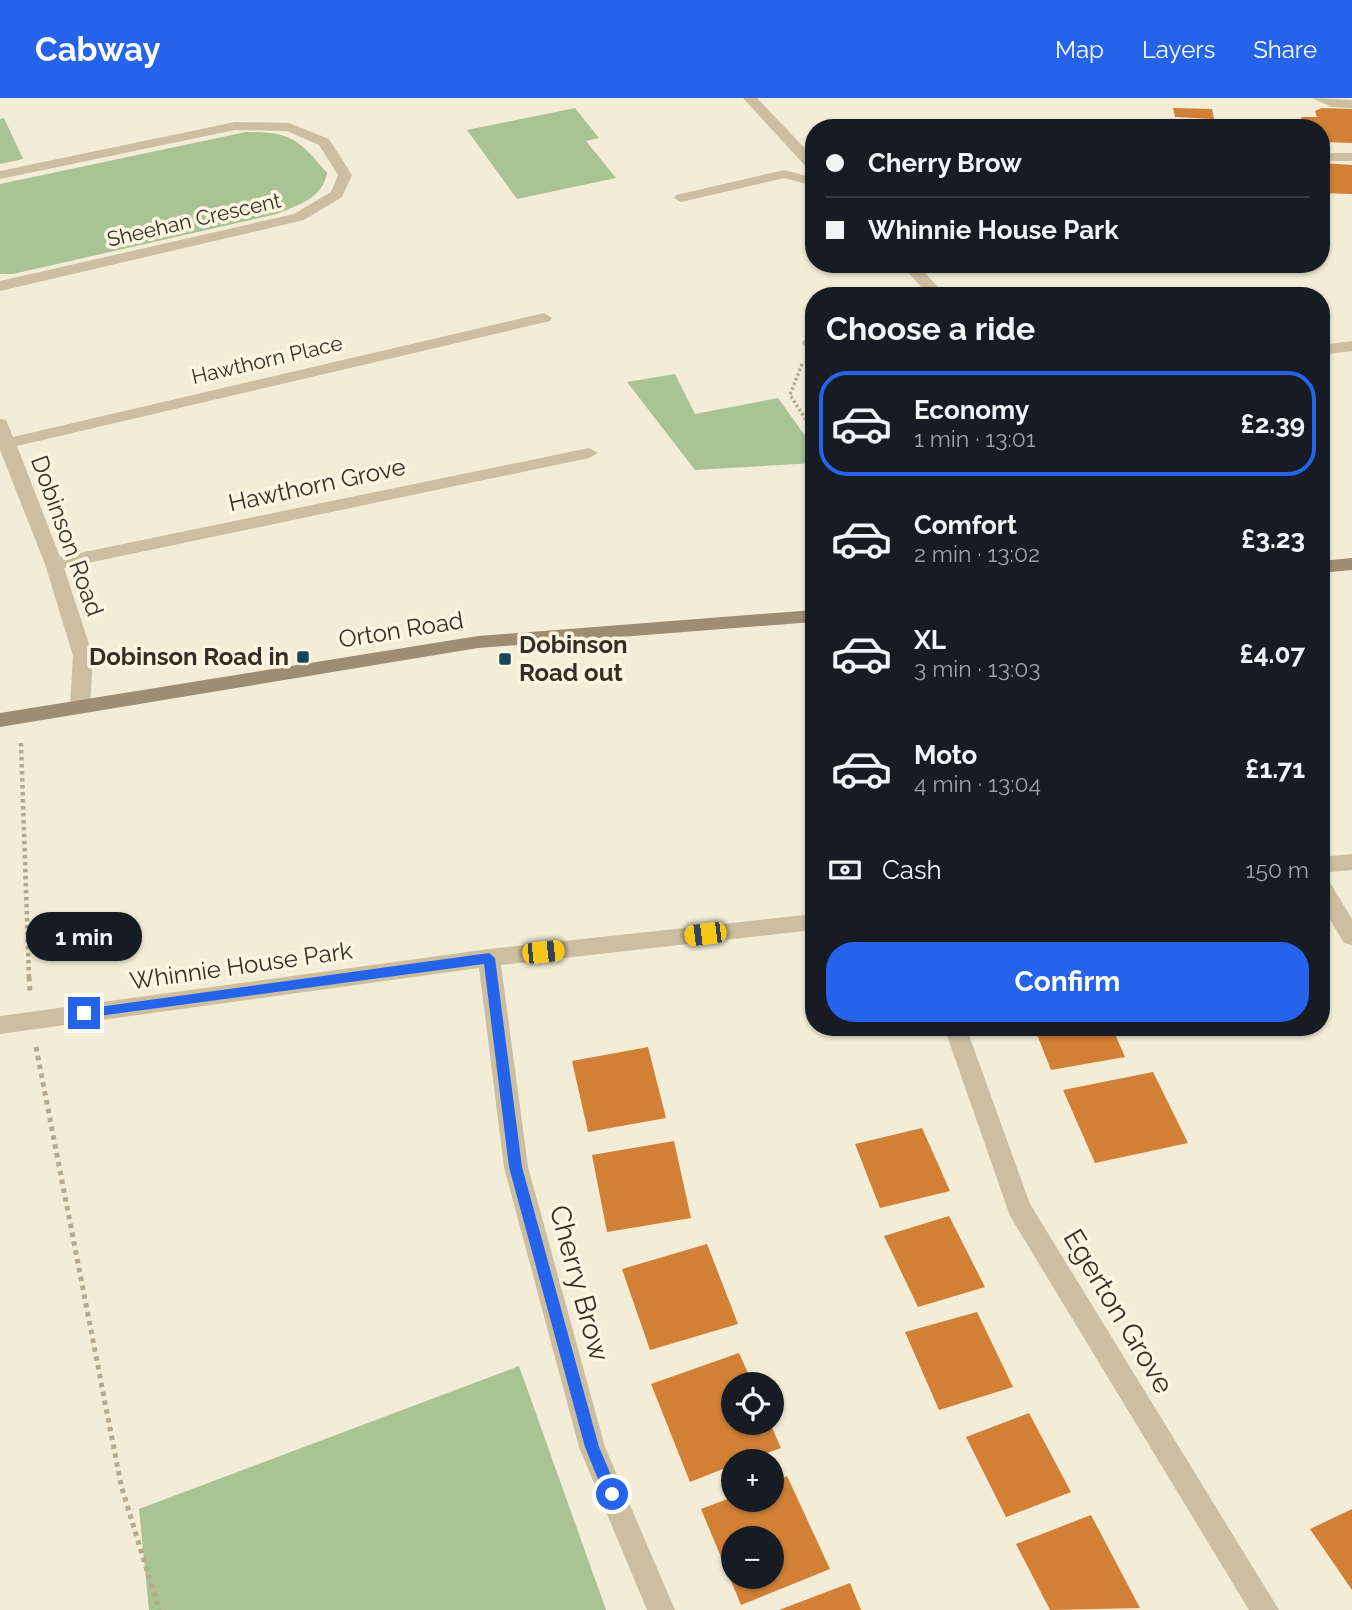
<!DOCTYPE html>
<html lang="en">
<head>
<meta charset="utf-8">
<style>
  body { margin:0; font-family:Raleway,sans-serif; background:#242831; color:#f1f3f6; height:100vh; display:flex; flex-direction:column; font-size:26px; white-space:nowrap }
  * { box-sizing:border-box; margin:0 }
  p { font-size:23px; color:#9ea1a6 }
  .icon { flex:none; width:38px; height:38px; fill:none; stroke:currentColor; stroke-width:2; stroke-linecap:round; stroke-linejoin:round }
  .map { position:relative; flex:1; overflow:hidden }
  .details { position:absolute; left:805px; top:189px; width:525px; height:749px; display:flex; flex-direction:column; background:#171b24; border-radius:28px; box-shadow:0 2px 5px #0004 }
  .details>* { flex:none }
  .top-card { position:absolute; left:805px; top:21px; width:525px; height:154px; border-radius:28px; box-shadow:0 2px 5px #0004; display:grid; align-content:center; height:154px; padding:0 21px; background:#171b24 }
  .fabs { position:absolute; left:721px; top:1274px; display:grid; gap:14px }
  .fabs a { display:grid; place-items:center; width:63px; height:63px; border-radius:50%; background:#171b24; box-shadow:0 2px 5px #0004; font-size:35px }
  .end { position:absolute; width:32px; height:32px; margin:-16px; border:9px solid #2563eb; background:#fff; box-shadow:0 0 0 4px #fff }
  .from { border-radius:50% }
  .bubble { position:absolute; height:49px; border-radius:24px; background:#171b24; box-shadow:0 2px 5px #0004; font-size:23px; font-weight:700; line-height:49px; text-align:center }
  .car { position:absolute; width:21px; height:42px; margin:-21px -10px; border-radius:9px; box-shadow:0 0 5px 2px #0007; background:linear-gradient(#f5c518 24%,#345 0 40%,#f5c518 0 76%,#345 0 86%,#f5c518 0) }
  .top-card b { display:flex; align-items:center; gap:24px; height:66px; font-size:26px }
  .top-card b+b { border-top:2px solid #363941 }
  .top-card i { width:18px; height:18px; background:#f1f3f6 }
  ul { padding:0; list-style:none }
  li { display:flex; align-items:center; gap:21px; height:105px; margin:0 14px 10px; padding:0 7px; border:4px solid transparent; border-radius:28px }
  li div { flex:1 }
  li b { display:block; font-size:26px }
  li em { font-style:normal; font-weight:700 }
  li.on { border-color:#2563eb }
  li>.icon { width:63px; height:63px; stroke-width:1.5 }
  h2 { padding:0 21px; font-size:32px; line-height:84px }
  .pay { display:flex; align-items:center; gap:18px; height:77px; padding:0 21px; font-size:26px }
  .pay p { margin-inline-start:auto }
  .button { display:flex; gap:14px; margin-top:auto; padding:14px 21px }
  .button a { flex:1; height:80px; border-radius:28px; background:#2563eb; color:#fff; font-size:28px; font-weight:700; line-height:80px; text-align:center }
  header { display:flex; align-items:center; gap:42px; box-sizing:border-box; height:98px; padding:0 35px; background:#2563eb; color:#fff }
  header strong { font-size:33px }
  nav { display:flex; gap:38px; margin-inline-start:auto; font-size:24px }
  .map>svg:first-child { display:block }
  .green { fill:#a9c395 }
  .building { fill:#d18036; fill-rule:evenodd }
  .lines { fill:none; stroke-linecap:round; stroke-linejoin:round }
  .path-far2 { stroke:#b8a98b; stroke-width:3.5; stroke-dasharray:2.5 2.5; stroke-linecap:butt }
  .path-far1 { stroke:#b8a98b; stroke-width:4.5; stroke-dasharray:3.5 3.5; stroke-linecap:butt }
  .path { stroke:#b8a98b; stroke-width:5; stroke-dasharray:4.5 4.5; stroke-linecap:butt }
  .lane { fill:#ccbfa1; fill-rule:evenodd }
  .street { fill:#ccbfa1; fill-rule:evenodd }
  .secondary { fill:#9f8d73; fill-rule:evenodd }
  .route { fill:#2563eb }
  .poi-dot { fill:#17465a; stroke:#fbf5e2; stroke-width:2.5 }
  .labels { text-anchor:middle; stroke-width:7; stroke-linejoin:round; paint-order:stroke }
  .far-street-label { font-size:21px; fill:#352e25; stroke:#fbf5e2 }
  .street-label { font-size:24px; fill:#352e25; stroke:#fbf5e2 }
  .poi-label { font-size:24px; font-weight:bold; fill:#352e25; stroke:#fbf5e2; text-anchor:start }
  .near-street-label { font-size:28px; fill:#352e25; stroke:#fbf5e2 }
</style>
</head>
<body>
<header>
<strong>Cabway</strong>
<nav><a>Map</a><a>Layers</a><a>Share</a></nav>
</header>
<div class="map">
<svg width="1352" height="1512" viewBox="0 0 1352 1512">
  <rect width="100%" height="100%" fill="#f3ecd6"/>
  <!-- green -->
  <path class="green" d="M 575,10 L 599,40 L 586,43 L 616,80 L 517,101 L 467,32 Z
    M 4,20 L 23,61 L 0,66 L 0,21 Z
    M 246,34 C 292,34 298,41 327,75 C 323,100 298,107 277,116 L 13,176 L 0,176 L 0,86 Z
    M 675,276 L 695,316 L 778,300 L 814,350 L 814,365 L 695,372 L 627,284 Z
    M 519,1268 L 606,1512 L 149,1512 L 139,1411 Z"/>
  <!-- building -->
  <path class="building" d="M 1173,10 L 1212,11 L 1214,21 L 1175,19 Z
    M 1322,10 L 1352,11 L 1352,45 L 1323,44 L 1321,30 L 1305,30 L 1301,19 L 1317,19 L 1315,13 Z
    M 1321,65 L 1352,67 L 1352,96 L 1321,95 Z
    M 1034,929 L 1112,929 L 1125,959 L 1051,972 Z
    M 648,949 L 666,1020 L 588,1034 L 572,963 Z
    M 1153,974 L 1188,1045 L 1095,1065 L 1063,992 Z
    M 922,1030 L 950,1093 L 880,1110 L 855,1046 Z
    M 674,1043 L 691,1120 L 607,1134 L 592,1057 Z
    M 949,1118 L 985,1189 L 918,1209 L 884,1138 Z
    M 707,1146 L 738,1226 L 650,1252 L 622,1171 Z
    M 977,1214 L 1013,1289 L 939,1312 L 905,1234 Z
    M 739,1255 L 753,1286 L 733,1286 L 733,1325 L 770,1325 L 781,1350 L 745,1363 L 733,1363 L 733,1367 L 690,1384 L 651,1286 Z
    M 1029,1315 L 1071,1394 L 1006,1419 L 966,1339 Z
    M 787,1378 L 830,1471 L 741,1507 L 701,1411 L 733,1399 L 733,1402 L 772,1402 L 772,1384 ZM 733,1440 L 772,1440 L 772,1479 L 733,1479 Z
    M 1352,1411 L 1352,1492 L 1310,1431 Z
    M 1091,1417 L 1140,1510 L 1050,1512 L 1016,1446 Z
    M 850,1485 L 861,1512 L 779,1512 Z"/>
  <g class="lines">
    <!-- path-far2 -->
    <path class="path-far2" d="M 802,266 L 790,297 L 814,334"/>
    <!-- path-far1 -->
    <path class="path-far1" d="M 21,645 L 29,880"/>
    <!-- path -->
    <path class="path" d="M 29,879 L 30,895
      M 36,949 L 121,1387 L 159,1512"/>
    <!-- lane -->
    <path class="lane" d="M 1312,0 L 1352,2 L 1352,10 L 1332,9 Z"/>
    <!-- street -->
    <path class="street" d="M 743,0 L 757,0 L 814,60 L 814,73 L 809,72 Z
      M 235,24 L 289,25 L 329,41 L 352,77 L 342,99 L 304,122 L 0,193 L 0,183 L 294,116 L 331,94 L 338,77 L 319,47 L 287,33 L 235,32 L 0,81 L 0,73 Z
      M 1321,55 L 1352,55 L 1352,63 L 1321,63 Z
      M 784,72 L 814,80 L 814,88 L 784,80 L 681,104 L 674,100 L 676,97 Z
      M 901,166 L 917,166 L 946,198 L 929,198 Z
      M 544,215 L 552,220 L 550,223 L 17,348 L 60,459 L 589,350 L 598,355 L 589,360 L 64,470 L 93,558 L 90,609 L 87,614 L 73,614 L 70,609 L 73,558 L 45,466 L 0,352 L 0,321 L 6,322 L 13,339 Z
      M 814,240 L 814,250 L 804,248 L 802,245 L 804,242 Z
      M 1352,243 L 1352,253 L 1321,257 L 1321,247 Z
      M 1352,756 L 1352,772 L 1321,775 L 1321,759 Z
      M 1321,781 L 1329,783 L 1352,821 L 1352,847 L 1344,845 L 1321,807 Z
      M 814,816 L 814,832 L 501,867 L 528,1069 L 605,1349 L 675,1512 L 647,1512 L 579,1349 L 504,1069 L 479,870 L 0,936 L 0,918 L 489,851 Z
      M 944,929 L 966,929 L 1030,1106 L 1279,1512 L 1249,1512 L 1010,1118 Z"/>
    <!-- secondary -->
    <path class="secondary" d="M 1352,460 L 1352,472 L 1321,475 L 1321,463 Z
      M 814,512 L 814,524 L 478,550 L 0,629 L 0,615 L 478,538 Z"/>
  </g>
  <!-- route -->
  <path class="route" d="M 489,855 L 495,860 L 522,1069 L 599,1349 L 619,1396 L 617,1401 L 612,1403 L 606,1401 L 585,1349 L 509,1069 L 484,866 L 84,920 L 78,915 L 84,911 Z"/>
  <!-- markers -->
  <g class="poi-dot">
    <rect x="296" y="552" width="14" height="14" rx="3.5"/>
    <rect x="498" y="554" width="14" height="14" rx="3.5"/>
  </g>
  <g class="labels">
    <!-- far-street labels -->
    <g class="far-street-label">
      <text transform="translate(194 122) rotate(-13)" y="7">Sheehan Crescent</text>
      <text transform="translate(267 262) rotate(-13)" y="7">Hawthorn Place</text>
    </g>
    <!-- street labels -->
    <g class="street-label">
      <text transform="translate(317 387) rotate(-12)" y="8">Hawthorn Grove</text>
      <text transform="translate(67 438) rotate(70)" y="8">Dobinson Road</text>
      <text transform="translate(401 532) rotate(-9)" y="8">Orton Road</text>
      <text transform="translate(241 868) rotate(-8)" y="8">Whinnie House Park</text>
    </g>
    <!-- poi labels -->
    <g class="poi-label">
      <text x="519" y="555">Dobinson<tspan x="519" dy="28">Road out</tspan></text>
      <text x="289" y="567" text-anchor="end">Dobinson Road in</text>
    </g>
    <!-- near-street labels -->
    <g class="near-street-label">
      <text transform="translate(580 1185) rotate(75)" y="10">Cherry Brow</text>
      <text transform="translate(1119 1213) rotate(59)" y="10">Egerton Grove</text>
    </g>
  </g>
</svg>
<div class="fabs">
<a><svg class="icon" aria-label="locate" viewBox="0 0 24 24"><circle cx="12" cy="12" r="6"/><path d="M12 2v4M12 18v4M2 12h4M18 12h4"/></svg></a>
<a>+</a>
<a>−</a>
</div>
<i class="end from" style="left:612px;top:1396px"></i>
<i class="end" style="left:84px;top:915px"></i>
<div class="bubble" style="left:26px;top:814px;width:116px">1 min</div>
<i class="car" style="left:705px;top:836px;rotate:263deg"></i>
<i class="car" style="left:543px;top:854px;rotate:84deg"></i>
<div class="top-card">
<b><i class="from"></i>Cherry Brow</b>
<b><i></i>Whinnie House Park</b>
</div>
<section class="details">
<h2>Choose a ride</h2>
<ul>
<li class="on"><svg class="icon" aria-label="car" viewBox="0 0 24 24"><path d="M5 17H2v-5l4-1 3-4h7l3 4 3 1v5h-3M9 17h6M6 11h13"/><circle cx="7" cy="17" r="2"/><circle cx="17" cy="17" r="2"/></svg><div><b>Economy</b><p>1 min · 13:01</p></div><em>£2.39</em></li>
<li><svg class="icon" aria-label="car" viewBox="0 0 24 24"><path d="M5 17H2v-5l4-1 3-4h7l3 4 3 1v5h-3M9 17h6M6 11h13"/><circle cx="7" cy="17" r="2"/><circle cx="17" cy="17" r="2"/></svg><div><b>Comfort</b><p>2 min · 13:02</p></div><em>£3.23</em></li>
<li><svg class="icon" aria-label="car" viewBox="0 0 24 24"><path d="M5 17H2v-5l4-1 3-4h7l3 4 3 1v5h-3M9 17h6M6 11h13"/><circle cx="7" cy="17" r="2"/><circle cx="17" cy="17" r="2"/></svg><div><b>XL</b><p>3 min · 13:03</p></div><em>£4.07</em></li>
<li><svg class="icon" aria-label="car" viewBox="0 0 24 24"><path d="M5 17H2v-5l4-1 3-4h7l3 4 3 1v5h-3M9 17h6M6 11h13"/><circle cx="7" cy="17" r="2"/><circle cx="17" cy="17" r="2"/></svg><div><b>Moto</b><p>4 min · 13:04</p></div><em>£1.71</em></li>
</ul>
<div class="pay"><svg class="icon" aria-label="cash" viewBox="0 0 24 24"><path d="M3 7h18v10H3z"/><circle cx="12" cy="12" r="2"/></svg>Cash<p>150 m</p></div>
<div class="button"><a>Confirm</a></div>
</section>
</div>
</body>
</html>
